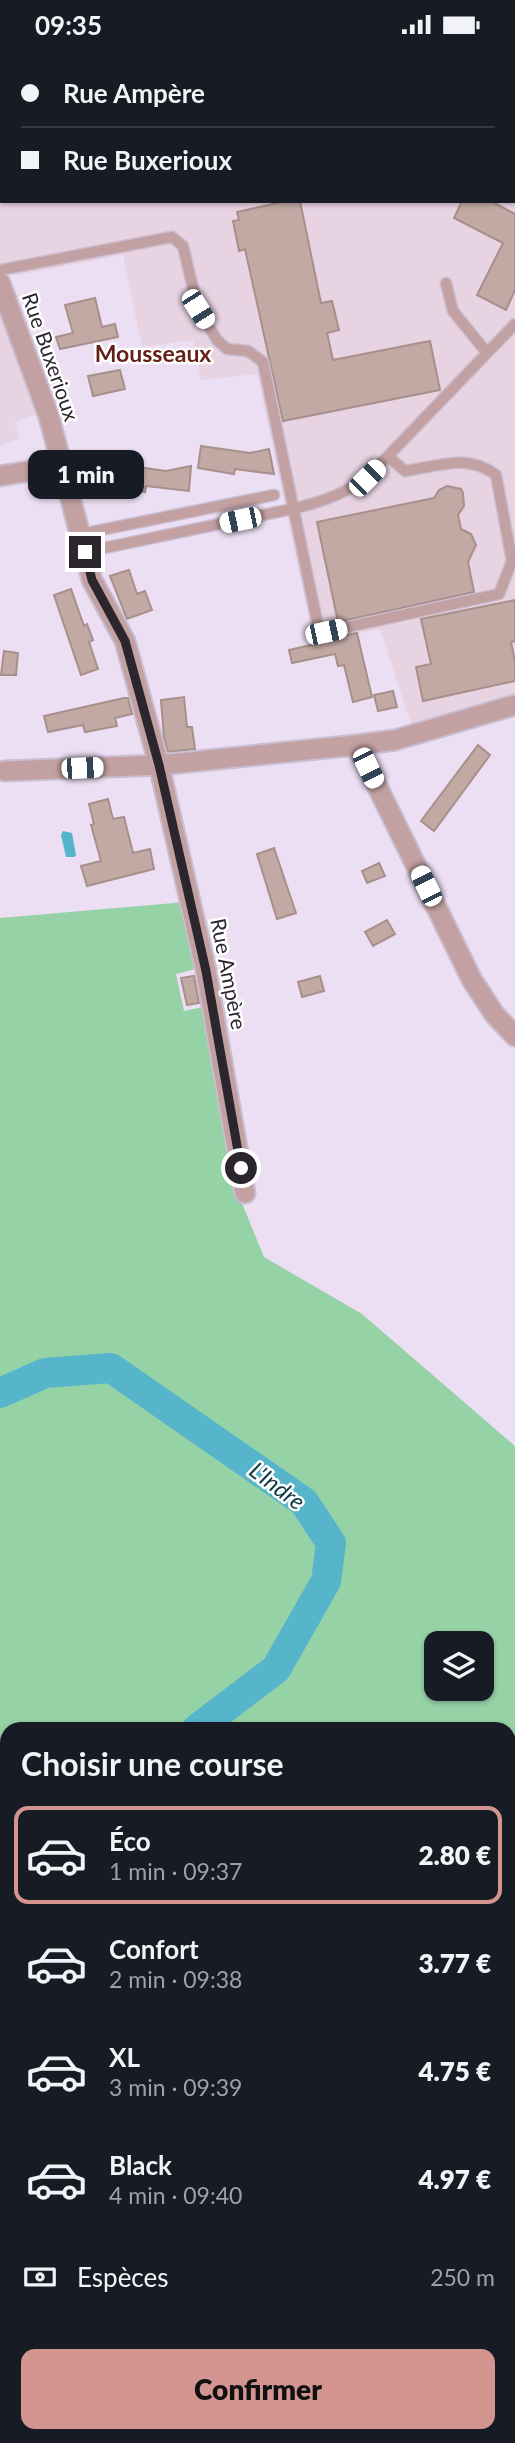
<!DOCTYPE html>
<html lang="fr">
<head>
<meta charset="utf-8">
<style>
  body { margin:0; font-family:Lato,sans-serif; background:#242831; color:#f1f3f6; height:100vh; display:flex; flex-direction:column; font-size:26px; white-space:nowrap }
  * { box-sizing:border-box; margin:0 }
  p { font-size:23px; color:#9ea1a6 }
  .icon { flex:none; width:38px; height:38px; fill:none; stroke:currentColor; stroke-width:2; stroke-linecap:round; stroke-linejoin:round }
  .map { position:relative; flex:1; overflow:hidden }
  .details { position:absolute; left:0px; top:1673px; width:516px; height:721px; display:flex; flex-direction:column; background:#171b24; border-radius:21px 21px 0 0; box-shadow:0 2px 5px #0004 }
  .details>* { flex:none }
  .top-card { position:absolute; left:0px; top:0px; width:516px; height:154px; box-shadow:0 2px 5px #0004; display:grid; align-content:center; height:154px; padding:0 21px; background:#171b24 }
  .buttons { position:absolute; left:424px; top:1582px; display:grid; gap:14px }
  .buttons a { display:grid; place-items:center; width:70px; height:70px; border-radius:14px; background:#171b24; box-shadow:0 2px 5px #0004; font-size:35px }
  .end { position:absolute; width:32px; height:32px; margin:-16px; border:9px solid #2b262e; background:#fff; box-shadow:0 0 0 4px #fff }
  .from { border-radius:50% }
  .bubble { position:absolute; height:49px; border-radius:14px; background:#171b24; box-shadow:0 2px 5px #0004; font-size:23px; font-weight:800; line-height:49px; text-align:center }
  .car { position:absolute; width:21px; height:42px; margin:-21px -10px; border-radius:9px; box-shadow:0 0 5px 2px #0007; background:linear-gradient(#fff 24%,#345 0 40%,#fff 0 76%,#345 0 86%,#fff 0) }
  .top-card b { display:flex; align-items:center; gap:24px; height:66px; font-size:26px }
  .top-card b+b { border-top:2px solid #363941 }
  .top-card i { width:18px; height:18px; background:#f1f3f6 }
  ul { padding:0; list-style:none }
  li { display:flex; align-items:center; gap:21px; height:98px; margin:0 14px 10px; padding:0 7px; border:4px solid transparent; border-radius:14px }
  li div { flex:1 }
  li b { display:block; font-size:26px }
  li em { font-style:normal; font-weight:800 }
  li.selected { border-color:#d49590 }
  li>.icon { width:63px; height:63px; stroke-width:1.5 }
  h2 { padding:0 21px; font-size:32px; line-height:84px }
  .pay { display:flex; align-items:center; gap:18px; height:77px; padding:0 21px; font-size:26px }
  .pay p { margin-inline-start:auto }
  .action { display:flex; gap:14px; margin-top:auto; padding:14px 21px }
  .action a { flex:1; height:80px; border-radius:14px; background:#d49590; color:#111; font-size:28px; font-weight:800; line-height:80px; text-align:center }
  .status { display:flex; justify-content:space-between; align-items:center; height:49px; padding:0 35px; background:#171b24; direction:ltr }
  .status svg { height:19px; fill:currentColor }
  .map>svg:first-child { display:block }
  .industrial { fill:#e8d3e2; fill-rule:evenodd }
  .green { fill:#95d2a6; fill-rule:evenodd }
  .forest { fill:#6fb083 }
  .water { fill:#56b5cb }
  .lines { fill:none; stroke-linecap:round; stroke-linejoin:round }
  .river { stroke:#56b5cb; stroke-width:30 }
  .building { fill:#c2a9a4; stroke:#a88f8b; stroke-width:2 }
  .lane-casing { stroke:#c9bdd0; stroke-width:13 }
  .street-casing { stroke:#c9bdd0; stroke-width:23 }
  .lane { stroke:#c3a0a1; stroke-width:10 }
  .street { stroke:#c3a0a1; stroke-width:19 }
  .route { stroke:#2b262e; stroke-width:9 }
  .labels { text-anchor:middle; stroke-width:5; stroke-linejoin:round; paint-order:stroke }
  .street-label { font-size:21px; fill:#2b262e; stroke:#fff }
  .neighbourhood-label { font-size:23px; font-weight:bold; fill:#642017; stroke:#fff }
  .water-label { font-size:23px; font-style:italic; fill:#0c3943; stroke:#fff }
</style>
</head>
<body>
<div class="status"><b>09:35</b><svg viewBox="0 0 49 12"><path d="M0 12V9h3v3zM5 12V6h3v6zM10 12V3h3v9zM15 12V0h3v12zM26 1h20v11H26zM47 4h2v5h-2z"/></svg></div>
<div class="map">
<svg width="515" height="2394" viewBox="0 0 515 2394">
  <rect width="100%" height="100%" fill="#ecdef3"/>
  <!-- industrial -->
  <path class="industrial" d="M 0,0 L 515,0 L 515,667 L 418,696 L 380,580 L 314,594 L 257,325 L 201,331 L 193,291 L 142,298 L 123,206 L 18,226 L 0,216 ZM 2,2 L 514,2 L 514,152 L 2,152 Z
    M 0,265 L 38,365 L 14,373 L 20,389 L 0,397 Z"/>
  <!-- green -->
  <path class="green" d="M 186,853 L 199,919 L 176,925 L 184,962 L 208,957 L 237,1142 L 264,1208 L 362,1265 L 515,1397 L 515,2394 L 257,2394 L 243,2387 L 509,2387 L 509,1680 L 7,1680 L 7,2387 L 126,2387 L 123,2394 L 0,2394 L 0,869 ZM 436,1594 L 481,1594 L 481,1640 L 436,1640 Z"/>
  <!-- forest -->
  <path class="forest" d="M 7,2292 L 7,2381 L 0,2387 L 0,2296 Z
    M 59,2387 L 257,2387 L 257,2394 L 73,2394 Z
    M 364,2387 L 416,2387 L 426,2394 L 370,2394 Z"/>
  <!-- water -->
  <path class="water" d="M 63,782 L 72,784 L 76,806 L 74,808 L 66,808 L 61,786 Z"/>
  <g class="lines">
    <!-- river -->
    <path class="river" d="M 0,1344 L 45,1324 L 111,1319 L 304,1453 L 331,1494 L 326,1532 L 276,1620 L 197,1680
      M 0,2329 L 7,2332
      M 509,2330 L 515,2337
      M 195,2387 L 198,2394
      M 393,2387 L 396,2394"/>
  </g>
  <!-- building -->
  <path class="building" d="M 286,152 L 300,152 L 321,254 L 332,252 L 339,281 L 327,284 L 333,311 L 430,292 L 440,341 L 283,372 L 245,200 L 239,202 L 233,172 L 239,171 L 237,163 Z
    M 462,152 L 491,152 L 515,165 L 515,241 L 506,261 L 477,246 L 503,194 L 454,169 Z
    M 95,249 L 102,278 L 115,275 L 118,288 L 60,300 L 56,288 L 73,284 L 65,256 Z
    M 120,321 L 125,340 L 93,347 L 88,327 Z
    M 201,397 L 250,404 L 269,400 L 274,425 L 235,420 L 234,425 L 198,419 Z
    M 117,415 L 166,422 L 191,417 L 189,442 L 146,437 L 145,443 L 115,438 L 93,443 L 88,419 Z
    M 447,437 L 461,440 L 463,444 L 464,457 L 458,466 L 461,480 L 471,485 L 476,496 L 468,513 L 474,543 L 338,573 L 317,473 L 434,449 L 439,441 Z
    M 129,521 L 137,545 L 145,542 L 152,561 L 127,570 L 110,527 Z
    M 71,540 L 84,577 L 87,575 L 93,591 L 89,593 L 98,620 L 81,626 L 54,546 Z
    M 515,551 L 515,592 L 511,593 L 515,612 L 515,632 L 423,652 L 416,618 L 431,615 L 421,570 Z
    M 357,584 L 372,648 L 353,653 L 344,616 L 338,617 L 335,605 L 292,614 L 289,601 L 342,589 L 341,587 Z
    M 4,602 L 18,604 L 16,626 L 1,626 Z
    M 393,642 L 397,658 L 378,662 L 374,646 Z
    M 184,648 L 187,678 L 192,678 L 195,700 L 168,703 L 164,688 L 161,651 Z
    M 124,649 L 128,649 L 132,665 L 115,669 L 117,677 L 85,683 L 83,676 L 48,683 L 44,667 Z
    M 478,696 L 490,706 L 434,782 L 421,772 Z
    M 108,750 L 113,770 L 124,768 L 133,804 L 150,800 L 154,820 L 87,837 L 81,817 L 101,812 L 91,776 L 94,775 L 89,755 Z
    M 274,799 L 296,864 L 277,870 L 257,805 Z
    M 379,814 L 385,827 L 367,834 L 362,822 Z
    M 387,871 L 395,885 L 373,897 L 365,883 Z
    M 194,927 L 199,954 L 187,956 L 181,929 Z
    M 320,927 L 324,942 L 302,948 L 298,933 Z"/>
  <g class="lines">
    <!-- lane casing -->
    <g class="lane-casing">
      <path id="lane" d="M 0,221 L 172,188 L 183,197 L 198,260 L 217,291 L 227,300 L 248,302 L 263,313 L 318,577 L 325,583 L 499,545 L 512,512 L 496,426 C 468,404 439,417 405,422 L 388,407
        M 446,234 L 453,262 L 487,304
        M 81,485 L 274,446
        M 85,503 L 292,460 C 338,449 354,441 388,407 L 515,275"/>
    </g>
    <!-- street casing -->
    <g class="street-casing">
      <path id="street" d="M 0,234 L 49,368 L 92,531 L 125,592 L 159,716 L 206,922 L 245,1144
        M 0,427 L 61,417
        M 357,696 L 472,931 L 495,966 L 515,987
        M 5,722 L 159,716 L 357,696 L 395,691 L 515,656"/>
    </g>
    <!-- lane -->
    <use href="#lane" class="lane"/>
    <!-- street -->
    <use href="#street" class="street"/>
  </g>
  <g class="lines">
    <!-- route -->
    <path class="route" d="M 85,503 L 92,531 L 125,592 L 159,716 L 206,922 L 241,1119"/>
  </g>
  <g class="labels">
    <!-- street labels -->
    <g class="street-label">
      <text transform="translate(50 308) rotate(71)" y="7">Rue Buxerioux</text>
      <text transform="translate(228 925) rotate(79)" y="7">Rue Ampère</text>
    </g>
    <!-- neighbourhood labels -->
    <g class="neighbourhood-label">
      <text x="153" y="313">Mousseaux</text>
    </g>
    <!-- water labels -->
    <g class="water-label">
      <text transform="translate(277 1437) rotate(37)" y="8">L'Indre</text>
    </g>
  </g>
</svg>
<div class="buttons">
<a><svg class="icon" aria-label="layers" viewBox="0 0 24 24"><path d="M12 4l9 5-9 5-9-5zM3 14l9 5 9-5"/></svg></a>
</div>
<i class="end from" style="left:241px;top:1119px"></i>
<i class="end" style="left:85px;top:503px"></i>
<div class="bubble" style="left:28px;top:401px;width:116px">1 min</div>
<i class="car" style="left:198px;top:260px;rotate:148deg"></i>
<i class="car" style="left:367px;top:429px;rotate:45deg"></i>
<i class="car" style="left:240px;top:471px;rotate:258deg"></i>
<i class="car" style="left:326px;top:583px;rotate:78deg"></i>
<i class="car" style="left:82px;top:719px;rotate:88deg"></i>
<i class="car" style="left:368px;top:719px;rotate:154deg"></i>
<i class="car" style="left:426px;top:837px;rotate:334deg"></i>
<div class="top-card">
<b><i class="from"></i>Rue Ampère</b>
<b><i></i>Rue Buxerioux</b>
</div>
<section class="details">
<h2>Choisir une course</h2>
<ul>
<li class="selected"><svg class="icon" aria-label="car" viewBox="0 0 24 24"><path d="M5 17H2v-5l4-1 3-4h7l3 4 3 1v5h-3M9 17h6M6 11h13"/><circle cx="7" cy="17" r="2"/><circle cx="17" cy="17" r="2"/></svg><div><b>Éco</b><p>1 min · 09:37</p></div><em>2.80 €</em></li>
<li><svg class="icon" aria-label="car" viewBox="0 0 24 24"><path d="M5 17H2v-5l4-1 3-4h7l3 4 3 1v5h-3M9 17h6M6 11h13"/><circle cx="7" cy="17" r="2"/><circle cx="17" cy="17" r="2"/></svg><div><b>Confort</b><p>2 min · 09:38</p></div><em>3.77 €</em></li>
<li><svg class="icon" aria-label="car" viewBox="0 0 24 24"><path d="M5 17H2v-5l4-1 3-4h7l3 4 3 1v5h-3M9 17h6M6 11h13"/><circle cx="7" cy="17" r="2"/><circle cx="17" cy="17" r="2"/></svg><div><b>XL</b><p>3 min · 09:39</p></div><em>4.75 €</em></li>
<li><svg class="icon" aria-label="car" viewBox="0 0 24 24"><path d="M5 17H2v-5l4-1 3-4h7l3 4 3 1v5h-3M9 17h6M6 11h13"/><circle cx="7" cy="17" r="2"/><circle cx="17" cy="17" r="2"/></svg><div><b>Black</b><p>4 min · 09:40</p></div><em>4.97 €</em></li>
</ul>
<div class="pay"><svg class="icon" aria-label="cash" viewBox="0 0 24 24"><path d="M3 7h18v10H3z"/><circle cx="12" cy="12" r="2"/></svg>Espèces<p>250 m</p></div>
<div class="action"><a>Confirmer</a></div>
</section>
</div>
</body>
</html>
